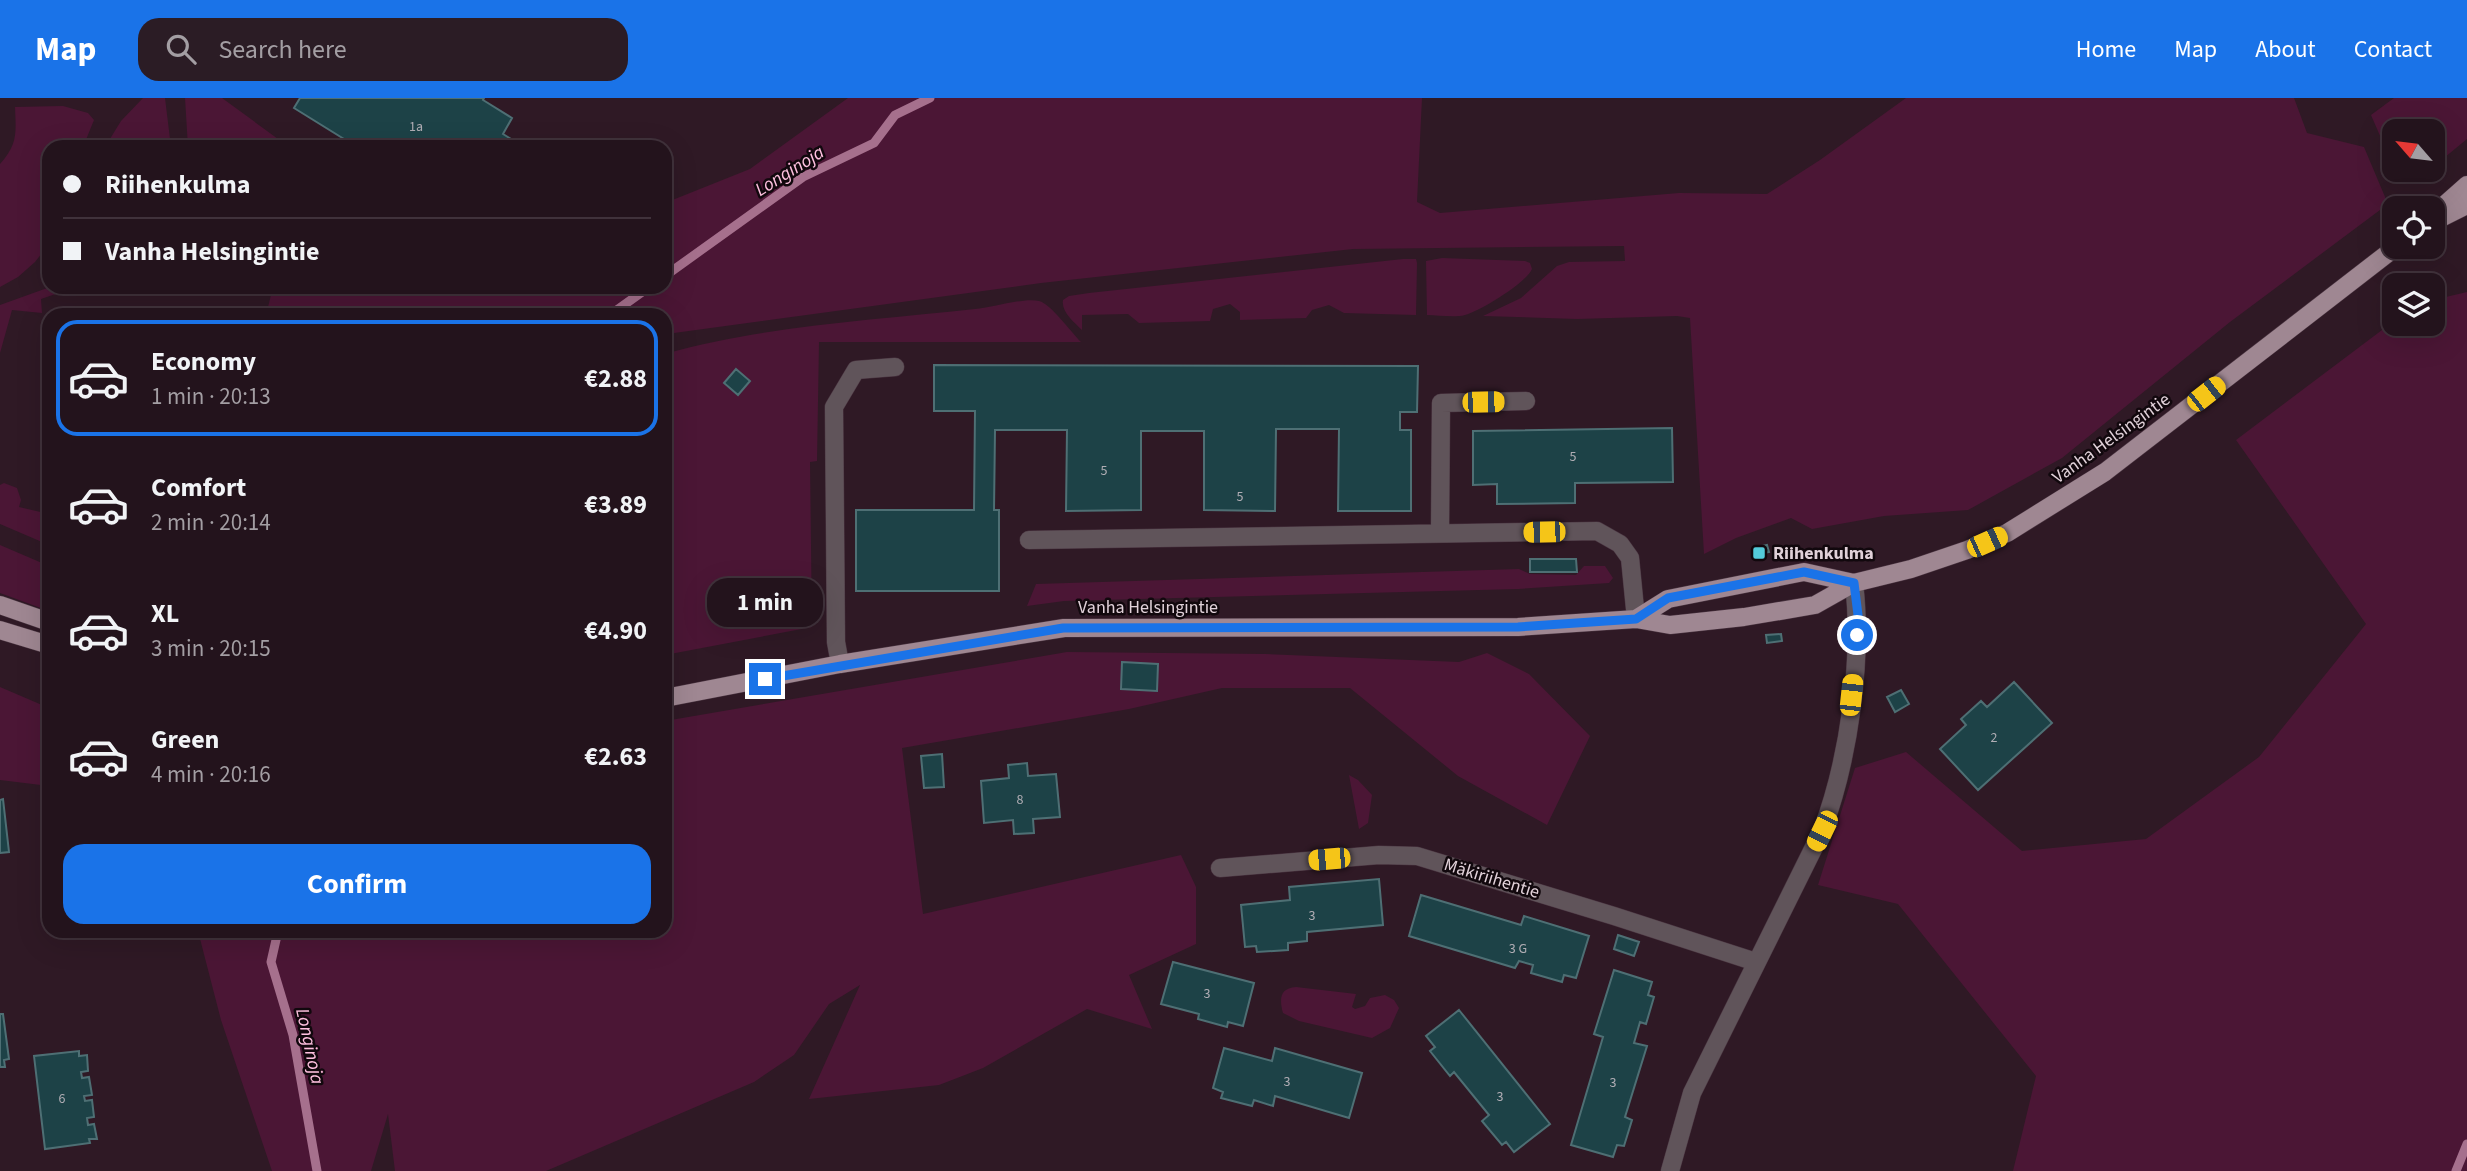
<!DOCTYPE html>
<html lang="en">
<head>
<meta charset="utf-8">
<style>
  body { margin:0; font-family:"Source Sans 3",sans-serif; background:#2b1c25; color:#f1f3f6; height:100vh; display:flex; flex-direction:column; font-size:26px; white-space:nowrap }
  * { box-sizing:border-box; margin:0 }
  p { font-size:23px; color:#a39ea3 }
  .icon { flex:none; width:38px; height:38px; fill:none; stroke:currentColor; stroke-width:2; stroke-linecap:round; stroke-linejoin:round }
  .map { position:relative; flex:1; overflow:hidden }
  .drawer { position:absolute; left:42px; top:210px; width:630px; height:630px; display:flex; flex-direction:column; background:#23131c; border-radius:21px; box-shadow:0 7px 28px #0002,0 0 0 2px #40323b }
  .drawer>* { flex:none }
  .banner { position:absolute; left:42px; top:42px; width:630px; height:154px; border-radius:21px; box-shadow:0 7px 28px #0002,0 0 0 2px #40323b; display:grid; align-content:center; height:154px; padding:0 21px; background:#23131c }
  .needle { width:46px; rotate:298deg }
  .controls { position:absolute; left:2382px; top:21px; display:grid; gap:14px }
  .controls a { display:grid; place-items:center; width:63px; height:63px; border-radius:14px; background:#23131c; box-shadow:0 7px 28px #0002,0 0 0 2px #40323b; font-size:35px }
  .end { position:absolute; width:32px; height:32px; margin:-16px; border:9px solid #1a73e8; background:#fff; box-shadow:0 0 0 4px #fff }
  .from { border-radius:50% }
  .bubble { position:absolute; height:49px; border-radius:21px; background:#23131c; box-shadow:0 7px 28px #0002,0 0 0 2px #40323b; font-size:23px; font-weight:700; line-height:49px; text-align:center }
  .car { position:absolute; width:21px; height:42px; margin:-21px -10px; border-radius:9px; box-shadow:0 0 5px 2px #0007; background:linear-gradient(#f5c518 24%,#345 0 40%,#f5c518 0 76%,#345 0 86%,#f5c518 0) }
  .banner b { display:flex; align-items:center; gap:24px; height:66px; font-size:26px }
  .banner b+b { border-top:2px solid #40323b }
  .banner i { width:18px; height:18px; background:#f1f3f6 }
  ul { padding:12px 0 0; list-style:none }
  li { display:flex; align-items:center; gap:21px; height:116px; margin:0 14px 10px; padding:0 7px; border:4px solid transparent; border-radius:21px }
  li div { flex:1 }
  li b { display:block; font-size:26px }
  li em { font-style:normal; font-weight:700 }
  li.current { border-color:#1a73e8 }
  li>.icon { width:63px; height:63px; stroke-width:1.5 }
  .cta { display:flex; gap:14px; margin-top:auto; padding:14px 21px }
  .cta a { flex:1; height:80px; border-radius:21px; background:#1a73e8; color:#fff; font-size:28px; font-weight:700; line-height:80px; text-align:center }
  header { display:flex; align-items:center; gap:42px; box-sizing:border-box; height:98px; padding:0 35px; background:#1a73e8; color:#fff }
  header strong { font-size:33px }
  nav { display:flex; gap:38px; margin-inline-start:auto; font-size:24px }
  .search { width:490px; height:63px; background:#2b1c25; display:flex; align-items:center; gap:18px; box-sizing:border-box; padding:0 24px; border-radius:21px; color:#a39ea3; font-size:26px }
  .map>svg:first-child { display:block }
  .green { fill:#4b1635 }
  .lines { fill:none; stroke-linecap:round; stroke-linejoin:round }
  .stream { stroke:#a6708d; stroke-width:9 }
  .building { fill:#1d4247; stroke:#4e6f74; stroke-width:2 }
  .minor-casing { stroke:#4b3642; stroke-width:19 }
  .major-casing { stroke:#4b3642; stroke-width:19 }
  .minor { stroke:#60545a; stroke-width:18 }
  .major { stroke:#9f8792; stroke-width:18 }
  .route { stroke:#1a73e8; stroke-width:9 }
  .poi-dot { fill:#53cbda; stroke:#11080d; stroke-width:2.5 }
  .labels { text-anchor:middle; stroke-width:5; stroke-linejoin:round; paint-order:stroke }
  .number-label { font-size:14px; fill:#b0adb4 }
  .street-label { font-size:18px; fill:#e1d1d9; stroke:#11080d }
  .poi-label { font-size:18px; font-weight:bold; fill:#e1d1d9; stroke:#11080d; text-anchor:start }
  .water-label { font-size:19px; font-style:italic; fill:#fec0df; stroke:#11080d }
</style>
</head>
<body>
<header>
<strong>Map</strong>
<div class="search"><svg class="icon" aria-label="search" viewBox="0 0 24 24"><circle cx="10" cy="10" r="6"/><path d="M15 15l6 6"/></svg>Search here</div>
<nav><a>Home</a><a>Map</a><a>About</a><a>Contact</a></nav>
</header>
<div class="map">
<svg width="2467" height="1073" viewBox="0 0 2467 1073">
  <rect width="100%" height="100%" fill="#2f1925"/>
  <!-- green -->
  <path class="green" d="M 143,0 L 165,0 L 171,49 L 105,49 L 121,23 Z
    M 185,0 L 222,0 L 289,49 L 188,49 Z
    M 848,0 L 1422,0 L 1417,104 L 1440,115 L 1679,95 L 1767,96 L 1820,62 L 1906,0 L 2294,0 L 2307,35 L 2364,49 L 2388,106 L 2230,224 L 2062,360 L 1968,412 L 1884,418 L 1812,431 L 1791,420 L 1736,440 L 1704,456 L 1690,220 L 1677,218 L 1577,221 L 1483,218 L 1521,200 L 1557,168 L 1569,164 L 1625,163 L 1624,148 L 1353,151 L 1041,185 L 674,235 L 668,255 C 763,228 876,222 975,211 C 992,210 1024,199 1039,203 C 1051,206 1071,234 1081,244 L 819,244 L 817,363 L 810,364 L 812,529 L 665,557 L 665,217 L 266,217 L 273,189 L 665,189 L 665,105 L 750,71 Z
    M 2394,0 L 2467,0 L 2467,41 L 2433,69 L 2432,33 L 2394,33 L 2394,70 L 2371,17 Z
    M 63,8 L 88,15 L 94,22 L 83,49 L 49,49 L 49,146 L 35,164 L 18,179 L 0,189 L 0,66 C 18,46 16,35 15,9 Z
    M 1442,160 L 1525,163 L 1530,165 L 1532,171 C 1526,185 1480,213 1465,217 C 1454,220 1438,217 1427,217 L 1426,163 Z
    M 1403,161 L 1416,161 L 1417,165 L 1416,217 L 1344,215 L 1329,207 L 1312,212 L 1306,220 L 1240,222 L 1240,214 L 1230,206 L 1213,211 L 1210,223 L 1139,225 L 1128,216 L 1082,217 L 1082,232 C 1074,224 1061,214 1063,202 L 1069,198 L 1089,195 Z
    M 50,189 L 76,189 L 41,201 L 42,215 L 12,212 L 0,255 L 0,207 Z
    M 2467,194 L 2467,1073 L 2013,1073 L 2036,978 L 1898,806 L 1818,787 L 1855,670 L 1906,654 L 2022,753 L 2146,741 L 2259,659 L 2366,526 L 2236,342 L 2394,223 L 2394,226 L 2432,226 L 2433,202 Z
    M 4,385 L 17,390 L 21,402 L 19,409 L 49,416 L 49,447 L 0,426 L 0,387 Z
    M 0,447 L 49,468 L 49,513 L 0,495 Z
    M 1584,468 L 1605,468 L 1613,480 L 1609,485 L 1518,491 L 1064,503 L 1027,508 L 1036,486 L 1519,471 L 1530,476 L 1576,477 Z
    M 1067,554 L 1265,556 L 1459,564 L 1487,555 L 1529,576 L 1590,638 L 1547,727 L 1458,678 L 1350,590 L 1222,590 L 1129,611 L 902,650 L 923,816 L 1181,757 L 1196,789 L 1196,846 L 1129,877 L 1152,931 L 1087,911 L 983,970 L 939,987 L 809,1001 L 860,887 L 829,906 L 794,957 L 754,984 L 546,1073 L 395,1073 L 388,1016 L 371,1073 L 272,1073 L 221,922 L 198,833 L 665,833 L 665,623 Z
    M 0,589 L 49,610 L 49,688 L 0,682 Z
    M 1349,677 L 1358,682 L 1372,697 L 1368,725 L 1359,731 Z
    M 1296,889 L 1356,896 L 1352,909 L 1355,911 L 1365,908 L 1370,900 L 1385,897 L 1394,902 L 1399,910 L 1390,930 L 1372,940 L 1299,923 L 1283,915 C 1279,901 1280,890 1296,889 Z"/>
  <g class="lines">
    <!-- stream -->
    <path class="stream" d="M 665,178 L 803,79 L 874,45 L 895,17 L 930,0
      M 610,217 L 649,189
      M 278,833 L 271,864 L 293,937 L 317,1073
      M 2456,1073 L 2467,1046"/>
  </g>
  <!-- building -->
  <path class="building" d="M 300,0 L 484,0 L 483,2 L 512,20 L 503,36 L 516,44 L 513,49 L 357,49 L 294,10 Z
    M 934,267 L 1418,268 L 1417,314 L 1400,314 L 1400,332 L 1411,332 L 1411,413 L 1338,413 L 1339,331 L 1276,331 L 1275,413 L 1204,412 L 1204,333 L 1141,333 L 1141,412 L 1066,413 L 1067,332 L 995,332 L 994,412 L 999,412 L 999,493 L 856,493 L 856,412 L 974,412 L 975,313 L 934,313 Z
    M 736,271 L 750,283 L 738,297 L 724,285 Z
    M 1672,330 L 1673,384 L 1575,385 L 1575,405 L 1497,406 L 1497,386 L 1473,387 L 1473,333 Z
    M 1767,447 L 1769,454 L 1754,457 L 1753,450 Z
    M 1530,461 L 1576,461 L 1577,474 L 1530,474 Z
    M 1781,536 L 1782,543 L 1767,545 L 1766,537 Z
    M 1122,564 L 1158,566 L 1157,593 L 1121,591 Z
    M 2014,584 L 2052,625 L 1978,692 L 1940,651 L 1966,627 L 1961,621 L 1981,603 L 1987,609 Z
    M 1901,592 L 1909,606 L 1895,614 L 1887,599 Z
    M 942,656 L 944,689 L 924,690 L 921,658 Z
    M 1027,665 L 1028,678 L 1056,676 L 1060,719 L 1033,721 L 1034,735 L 1014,736 L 1013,722 L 984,725 L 981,683 L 1009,680 L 1008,667 Z
    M 3,701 L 9,754 L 0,755 L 0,702 Z
    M 1379,781 L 1383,827 L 1307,834 L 1307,843 L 1288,845 L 1288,852 L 1257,854 L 1256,848 L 1245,849 L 1241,807 L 1290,802 L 1289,789 Z
    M 1421,797 L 1521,827 L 1524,818 L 1589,838 L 1576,880 L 1564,877 L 1562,884 L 1531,875 L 1533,867 L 1519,863 L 1515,870 L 1409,838 Z
    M 1618,837 L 1639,844 L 1634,858 L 1614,851 Z
    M 1173,864 L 1254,885 L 1243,928 L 1228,924 L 1227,929 L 1198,921 L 1199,916 L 1161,906 Z
    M 1614,872 L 1652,884 L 1648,897 L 1654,899 L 1646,926 L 1640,924 L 1634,945 L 1647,948 L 1625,1019 L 1632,1022 L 1624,1048 L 1617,1047 L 1613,1059 L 1571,1047 L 1603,939 L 1594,936 Z
    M 1459,912 L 1550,1026 L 1514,1054 L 1506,1044 L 1502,1047 L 1482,1023 L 1489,1017 L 1454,974 L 1450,978 L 1430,953 L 1435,949 L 1426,938 Z
    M 0,916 L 3,916 L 9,961 L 4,962 L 5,969 L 0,969 Z
    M 1224,950 L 1272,963 L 1275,950 L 1362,975 L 1349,1020 L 1275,998 L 1273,1008 L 1254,1002 L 1252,1008 L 1221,1000 L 1223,994 L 1213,990 Z
    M 79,953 L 79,958 L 87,957 L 88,973 L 81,974 L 82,980 L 89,979 L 92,997 L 84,998 L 85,1003 L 92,1002 L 94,1019 L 87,1020 L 88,1027 L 94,1026 L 97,1041 L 89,1041 L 90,1045 L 45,1051 L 34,958 Z"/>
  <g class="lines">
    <!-- minor casing -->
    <g class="minor-casing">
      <path id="minor" d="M 1440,435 L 1441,305 L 1526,303
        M 1029,442 L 1597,433 L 1620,446 L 1630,460 L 1636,521
        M 840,566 L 836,544 L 834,309 L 856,272 L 895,269
        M 1220,770 L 1379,757 L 1417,758 L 1614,818 L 1756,864
        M 1670,1073 L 1692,995 L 1822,733 C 1849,661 1863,561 1854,485"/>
    </g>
    <!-- major casing -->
    <g class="major-casing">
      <path id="major" d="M 2432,118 L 2467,87
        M 2439,121 L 2467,107
        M 0,507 L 49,524
        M 1636,521 L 1668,501 L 1804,474 L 1854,485
        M 0,532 L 49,547
        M 665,600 L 840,566 L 1064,530 L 1518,529 L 1636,521 L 1670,527 L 1744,519 L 1815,507 L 1854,485 L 1911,471 L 1967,452 L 2007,435 L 2105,374 L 2396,149"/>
    </g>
    <!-- minor -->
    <use href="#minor" class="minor"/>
    <!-- major -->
    <use href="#major" class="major"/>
  </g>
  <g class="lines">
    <!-- route -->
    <path class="route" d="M 765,581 L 1063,530 L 1518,529 L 1636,521 L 1668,500 L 1804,474 L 1854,485 L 1858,517 L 1857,537"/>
  </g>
  <!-- markers -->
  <rect class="poi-dot" x="1752" y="448" width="14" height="14" rx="3.5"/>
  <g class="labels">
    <!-- number labels -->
    <g class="number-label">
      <text x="416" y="33">1a</text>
      <text x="1573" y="363">5</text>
      <text x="1104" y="377">5</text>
      <text x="1240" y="403">5</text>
      <text x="1994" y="644">2</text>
      <text x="1020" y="706">8</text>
      <text x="1312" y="822">3</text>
      <text x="1518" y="855">3 G</text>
      <text x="1207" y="900">3</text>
      <text x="1287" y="988">3</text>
      <text x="1613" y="989">3</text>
      <text x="1500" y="1003">3</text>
      <text x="62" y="1005">6</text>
    </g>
    <!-- street labels -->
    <g class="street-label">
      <text transform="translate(2111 340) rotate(-36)" y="6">Vanha Helsingintie</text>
      <text x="1148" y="515">Vanha Helsingintie</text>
      <text transform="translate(1492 780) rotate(17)" y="6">Mäkiriihentie</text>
    </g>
    <!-- poi labels -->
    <g class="poi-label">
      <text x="1773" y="461">Riihenkulma</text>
    </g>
    <!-- water labels -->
    <g class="water-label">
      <text transform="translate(789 72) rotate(-32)" y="7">Longinoja</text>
      <text transform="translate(311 948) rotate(78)" y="7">Longinoja</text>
    </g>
  </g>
</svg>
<div class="controls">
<a><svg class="needle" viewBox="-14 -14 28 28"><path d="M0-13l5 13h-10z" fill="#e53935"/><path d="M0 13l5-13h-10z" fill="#a39ea3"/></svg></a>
<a><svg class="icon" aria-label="locate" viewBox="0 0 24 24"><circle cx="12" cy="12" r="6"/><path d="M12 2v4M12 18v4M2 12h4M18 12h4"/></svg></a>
<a><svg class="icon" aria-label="layers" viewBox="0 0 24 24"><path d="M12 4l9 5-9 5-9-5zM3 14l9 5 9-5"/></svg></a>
</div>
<i class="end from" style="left:1857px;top:537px"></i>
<i class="end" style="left:765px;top:581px"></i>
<div class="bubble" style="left:707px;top:480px;width:116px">1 min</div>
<i class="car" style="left:2206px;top:296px;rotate:52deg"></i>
<i class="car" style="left:1483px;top:304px;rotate:89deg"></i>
<i class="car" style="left:1544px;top:434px;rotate:269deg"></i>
<i class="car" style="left:1987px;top:444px;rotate:66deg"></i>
<i class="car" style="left:1851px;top:597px;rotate:6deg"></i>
<i class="car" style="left:1822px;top:733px;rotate:206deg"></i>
<i class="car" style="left:1329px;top:761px;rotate:265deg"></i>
<div class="banner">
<b><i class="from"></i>Riihenkulma</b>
<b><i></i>Vanha Helsingintie</b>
</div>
<section class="drawer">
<ul>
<li class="current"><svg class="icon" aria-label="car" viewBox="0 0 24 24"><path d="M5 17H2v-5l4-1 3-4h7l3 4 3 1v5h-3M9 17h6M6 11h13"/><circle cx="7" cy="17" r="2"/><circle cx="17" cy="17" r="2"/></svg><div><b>Economy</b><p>1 min · 20:13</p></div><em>€2.88</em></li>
<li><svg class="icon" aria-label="car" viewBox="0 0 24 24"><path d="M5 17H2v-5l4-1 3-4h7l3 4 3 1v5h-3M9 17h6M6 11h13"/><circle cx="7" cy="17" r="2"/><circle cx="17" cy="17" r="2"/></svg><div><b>Comfort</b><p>2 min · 20:14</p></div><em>€3.89</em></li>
<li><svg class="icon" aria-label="car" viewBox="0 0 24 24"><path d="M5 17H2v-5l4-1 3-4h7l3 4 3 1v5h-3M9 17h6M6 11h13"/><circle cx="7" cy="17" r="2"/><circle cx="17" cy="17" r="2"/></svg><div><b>XL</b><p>3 min · 20:15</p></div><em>€4.90</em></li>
<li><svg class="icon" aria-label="car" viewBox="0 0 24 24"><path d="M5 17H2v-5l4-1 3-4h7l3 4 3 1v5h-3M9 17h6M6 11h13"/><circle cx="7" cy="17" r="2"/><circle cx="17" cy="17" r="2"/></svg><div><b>Green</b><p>4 min · 20:16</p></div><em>€2.63</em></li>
</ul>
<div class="cta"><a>Confirm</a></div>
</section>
</div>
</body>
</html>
